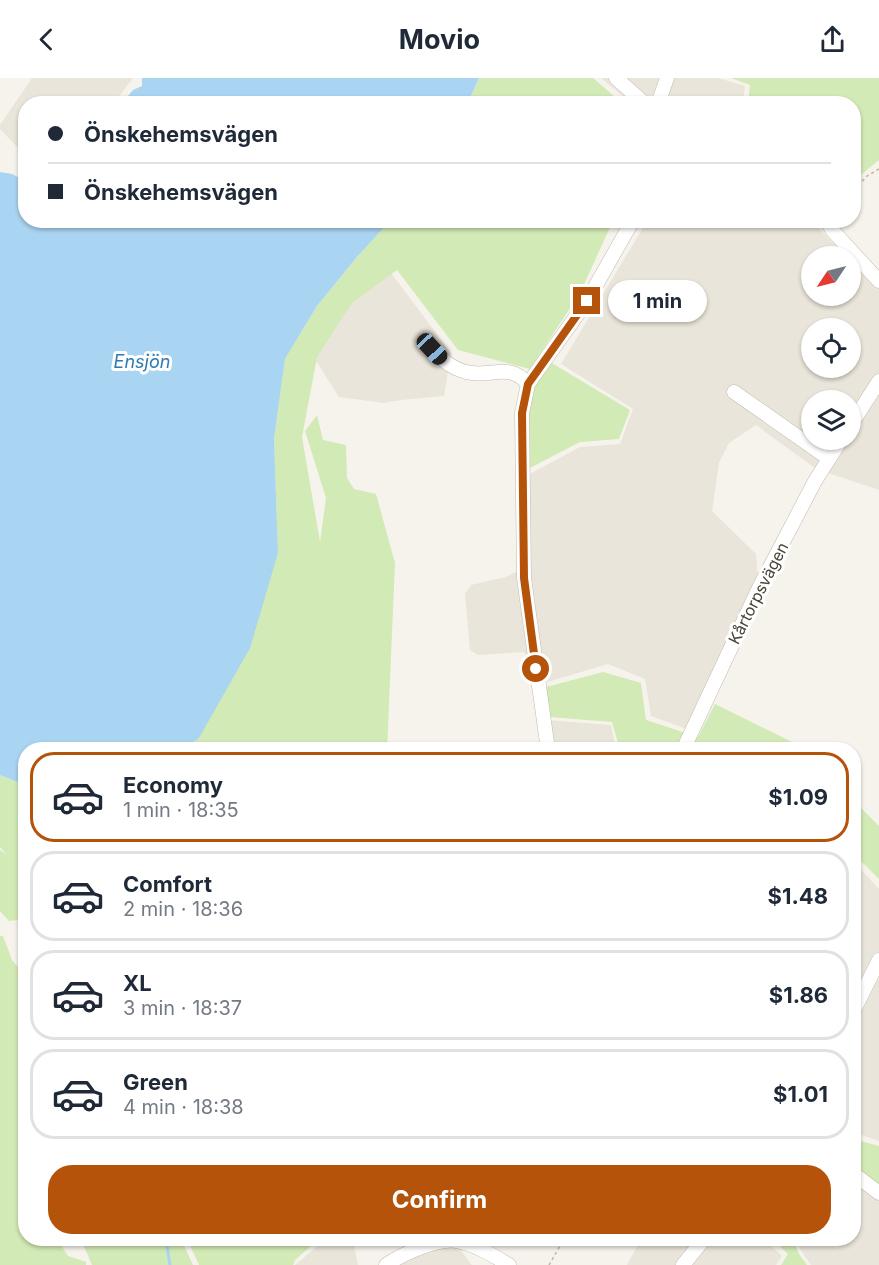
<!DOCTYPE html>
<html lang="en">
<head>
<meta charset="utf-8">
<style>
  body { margin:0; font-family:Inter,sans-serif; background:#f2f2f3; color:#1f2937; height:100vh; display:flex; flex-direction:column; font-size:22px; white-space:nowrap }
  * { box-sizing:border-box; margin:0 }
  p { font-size:20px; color:#747a83 }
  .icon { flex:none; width:33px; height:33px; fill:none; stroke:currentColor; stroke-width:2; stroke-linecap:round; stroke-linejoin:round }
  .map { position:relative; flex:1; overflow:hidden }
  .details { position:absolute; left:18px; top:664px; width:843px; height:504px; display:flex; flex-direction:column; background:#fff; border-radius:24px; box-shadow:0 2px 4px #0004 }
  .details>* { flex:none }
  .top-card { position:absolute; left:18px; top:18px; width:843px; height:132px; border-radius:24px; box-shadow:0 2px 4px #0004; display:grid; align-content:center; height:132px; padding:0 30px; background:#fff }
  .needle { width:39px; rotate:235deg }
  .fabs { position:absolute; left:801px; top:168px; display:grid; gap:12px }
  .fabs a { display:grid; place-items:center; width:60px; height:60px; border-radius:50%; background:#fff; box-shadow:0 2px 4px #0004; font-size:30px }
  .end { position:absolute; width:27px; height:27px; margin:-14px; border:8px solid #b45309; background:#fff; box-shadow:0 0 0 3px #fff }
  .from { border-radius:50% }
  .bubble { position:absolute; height:42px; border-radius:21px; background:#fff; box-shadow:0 2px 4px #0004; font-size:20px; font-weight:700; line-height:42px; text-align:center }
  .car { position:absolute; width:18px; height:36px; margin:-18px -9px; border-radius:8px; box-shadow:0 0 4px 2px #0007; background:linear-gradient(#222 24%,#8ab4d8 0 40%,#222 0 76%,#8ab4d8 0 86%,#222 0) }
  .top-card b { display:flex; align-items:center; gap:21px; height:57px; font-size:22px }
  .top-card b+b { border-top:2px solid #e0e1e3 }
  .top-card i { width:15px; height:15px; background:#1f2937 }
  ul { padding:10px 0 0; list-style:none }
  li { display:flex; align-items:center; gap:18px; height:90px; margin:0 12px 9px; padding:0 18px; border:3px solid #e0e1e3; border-radius:24px }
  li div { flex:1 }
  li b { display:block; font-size:22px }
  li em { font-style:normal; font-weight:700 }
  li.active { border-color:#b45309 }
  li>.icon { width:54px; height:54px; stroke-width:1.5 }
  .primary-button { display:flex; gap:12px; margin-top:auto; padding:12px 30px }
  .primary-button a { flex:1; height:69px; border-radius:24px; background:#b45309; color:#fff; font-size:24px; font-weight:700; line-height:69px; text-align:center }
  header { display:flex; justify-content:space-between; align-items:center; height:78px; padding:0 30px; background:#fff; font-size:27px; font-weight:700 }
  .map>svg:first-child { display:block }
  .residential { fill:#eae5da; fill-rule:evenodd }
  .green { fill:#d2eab5 }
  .water { fill:#a9d4f2 }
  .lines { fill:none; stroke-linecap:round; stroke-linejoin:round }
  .stream { stroke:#a9d4f2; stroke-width:3 }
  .minor-casing { stroke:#c2bbae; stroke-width:15 }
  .path { stroke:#c4b79f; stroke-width:1.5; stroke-dasharray:3 3; stroke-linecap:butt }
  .minor { stroke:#fff; stroke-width:14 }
  .route { stroke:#b45309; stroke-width:8 }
  .labels { text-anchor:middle; stroke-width:6; stroke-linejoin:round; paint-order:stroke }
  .street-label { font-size:16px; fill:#4b4439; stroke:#fff }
  .water-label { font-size:18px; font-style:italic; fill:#2e7ab2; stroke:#fff }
</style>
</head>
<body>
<header><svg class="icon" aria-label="back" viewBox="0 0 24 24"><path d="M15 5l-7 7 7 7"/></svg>Movio<svg class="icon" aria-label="share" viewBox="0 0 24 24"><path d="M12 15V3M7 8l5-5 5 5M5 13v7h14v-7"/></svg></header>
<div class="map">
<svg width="879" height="1187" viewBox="0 0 879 1187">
  <rect width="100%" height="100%" fill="#f6f3ec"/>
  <!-- residential -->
  <path class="residential" d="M 32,0 L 133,0 L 114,25 L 26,26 L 25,77 L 0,51 L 0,47 Z
    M 601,0 L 718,0 L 745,8 L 743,25 L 631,25 Z
    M 647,143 L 812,143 L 833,165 L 879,198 L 879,412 L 816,391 L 756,347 L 729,365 L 719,385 L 712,433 L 756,476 L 759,510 L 692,653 L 651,638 L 645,601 L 608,586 L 544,605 L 533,594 L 524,574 L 478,577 L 470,572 L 465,516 L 471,507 L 506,499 L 524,490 L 526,398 L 580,369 L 620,366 L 633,331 L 561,286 ZM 812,178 L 850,178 L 850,218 L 812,218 ZM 812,250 L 850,250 L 850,290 L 812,290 ZM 812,322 L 850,322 L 850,362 L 812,362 Z
    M 380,180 L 451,275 L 444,318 L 401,322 L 384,325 L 339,319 L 311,275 Z
    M 547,642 L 611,647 L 616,672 L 552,672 Z
    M 854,784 L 879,811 L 879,1063 L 859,1056 L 854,1062 Z
    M 854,1102 L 879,1121 L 879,1187 L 811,1187 L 800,1171 L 797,1161 L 854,1161 Z
    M 326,1161 L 353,1161 L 358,1187 L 295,1187 Z
    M 641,1161 L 764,1161 L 782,1178 L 776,1187 L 627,1187 Z
    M 456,1166 L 472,1187 L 393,1187 L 412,1176 Z"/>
  <!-- green -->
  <path class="green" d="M 479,0 L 593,0 L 622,25 L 468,26 Z
    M 731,0 L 879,0 L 879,82 L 857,100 L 854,97 L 854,26 L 809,25 L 802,18 L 789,25 L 748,25 L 750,7 Z
    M 390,143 L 613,143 L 580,215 L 530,291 L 458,272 L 397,192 L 352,225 L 317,279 L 302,359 L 320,464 L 326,420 L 305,353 L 317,337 L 323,362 L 346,367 L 347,400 L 354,411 L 376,416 L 395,485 L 387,672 L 182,672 L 199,660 L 278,475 L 274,361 L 285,281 L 317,228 L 356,180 Z
    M 550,284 L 630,332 L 619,361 L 580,364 L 528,391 L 529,333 L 536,302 Z
    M 603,594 L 641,605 L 646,642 L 698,659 L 715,626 L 794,665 L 801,672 L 620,672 L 612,644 L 550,639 L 546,609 Z
    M 0,697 L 25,707 L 25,844 L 19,842 L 9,843 L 0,833 L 0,772 L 7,777 L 0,769 Z
    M 854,723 L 879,748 L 879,801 L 854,776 Z
    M 0,858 L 3,858 L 12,882 L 25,898 L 26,985 L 22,994 L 25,998 L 25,1033 L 19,1076 L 25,1082 L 25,1115 L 23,1117 L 26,1120 L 26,1161 L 57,1161 L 68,1178 L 86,1184 L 86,1187 L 0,1187 Z
    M 857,1062 L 879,1068 L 879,1110 L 854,1088 L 854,1065 Z
    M 81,1161 L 181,1161 L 193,1187 L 92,1187 Z
    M 187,1161 L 319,1161 L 295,1182 L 293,1187 L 199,1187 Z
    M 772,1161 L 793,1161 L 799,1176 L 807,1187 L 781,1187 L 788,1176 Z"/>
  <!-- water -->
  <path class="water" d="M 142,0 L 479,0 L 468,25 L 122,25 L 133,12 L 142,8 Z
    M 0,94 L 12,96 L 25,103 L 26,142 L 390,143 L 356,180 L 317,228 L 285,281 L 274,361 L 278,475 L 250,570 L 199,660 L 182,672 L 26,672 L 25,707 L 0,697 Z"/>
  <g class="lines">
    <!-- stream -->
    <path class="stream" d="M 166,1161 L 170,1187"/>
    <!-- minor casing -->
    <g class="minor-casing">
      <path id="minor" d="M 616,0 L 645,26
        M 658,26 L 667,0
        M 827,142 L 832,152 L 879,203
        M 432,271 C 443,283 455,293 472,295 C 495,298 510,285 528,306
        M 734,314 L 828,380
        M 850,348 L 879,303
        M 548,672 L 524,500 L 522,335 L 528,306 L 587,223 L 633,142
        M 683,672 L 759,510 L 815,403 L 841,362
        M 854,932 L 879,882
        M 854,1096 L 879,1115
        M 386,1187 C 402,1176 437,1160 457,1163 C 475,1166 494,1178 509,1187
        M 683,1187 L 704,1161"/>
    </g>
    <!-- path -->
    <path class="path" d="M 854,112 L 867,98 L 879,91
      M 549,1187 L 564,1161"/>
    <!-- minor -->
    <use href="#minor" class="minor"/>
  </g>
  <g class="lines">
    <!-- route -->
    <path class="route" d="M 536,591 L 524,500 L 522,335 L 528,306 L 587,223"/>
  </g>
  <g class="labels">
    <!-- street labels -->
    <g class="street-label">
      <text transform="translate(758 515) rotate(-63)" y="6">Kårtorpsvägen</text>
    </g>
    <!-- water labels -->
    <g class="water-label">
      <text x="142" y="290">Ensjön</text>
    </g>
  </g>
</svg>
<div class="fabs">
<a><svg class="needle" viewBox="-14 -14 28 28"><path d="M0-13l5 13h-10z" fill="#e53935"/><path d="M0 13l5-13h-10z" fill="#747a83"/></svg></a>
<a><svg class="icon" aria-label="locate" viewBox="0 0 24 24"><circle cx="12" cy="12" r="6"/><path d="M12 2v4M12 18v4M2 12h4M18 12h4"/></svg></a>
<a><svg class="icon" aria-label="layers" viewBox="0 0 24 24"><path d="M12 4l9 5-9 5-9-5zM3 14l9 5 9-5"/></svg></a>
</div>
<i class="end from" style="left:536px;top:591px"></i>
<i class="end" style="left:587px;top:223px"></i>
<div class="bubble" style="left:608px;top:202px;width:99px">1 min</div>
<i class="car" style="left:432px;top:271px;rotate:137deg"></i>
<div class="top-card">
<b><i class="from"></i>Önskehemsvägen</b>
<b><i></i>Önskehemsvägen</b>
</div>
<section class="details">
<ul>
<li class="active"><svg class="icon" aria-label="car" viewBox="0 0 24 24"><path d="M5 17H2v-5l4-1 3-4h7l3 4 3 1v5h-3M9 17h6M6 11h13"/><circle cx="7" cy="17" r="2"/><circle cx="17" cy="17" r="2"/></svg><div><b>Economy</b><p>1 min · 18:35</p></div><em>$1.09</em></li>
<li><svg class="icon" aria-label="car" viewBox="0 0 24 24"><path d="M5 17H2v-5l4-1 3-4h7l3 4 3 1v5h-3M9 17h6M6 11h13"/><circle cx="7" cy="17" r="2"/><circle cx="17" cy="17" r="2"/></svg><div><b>Comfort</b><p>2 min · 18:36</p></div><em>$1.48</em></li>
<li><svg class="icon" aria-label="car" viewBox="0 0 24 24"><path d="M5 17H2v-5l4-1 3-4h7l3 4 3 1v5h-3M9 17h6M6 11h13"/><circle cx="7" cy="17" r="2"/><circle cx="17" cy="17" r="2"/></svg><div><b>XL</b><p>3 min · 18:37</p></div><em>$1.86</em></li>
<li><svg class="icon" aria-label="car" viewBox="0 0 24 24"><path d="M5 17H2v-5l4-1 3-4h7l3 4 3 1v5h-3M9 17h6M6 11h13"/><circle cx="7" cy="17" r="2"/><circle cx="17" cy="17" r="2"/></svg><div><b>Green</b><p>4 min · 18:38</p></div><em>$1.01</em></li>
</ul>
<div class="primary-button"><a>Confirm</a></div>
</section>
</div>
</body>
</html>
